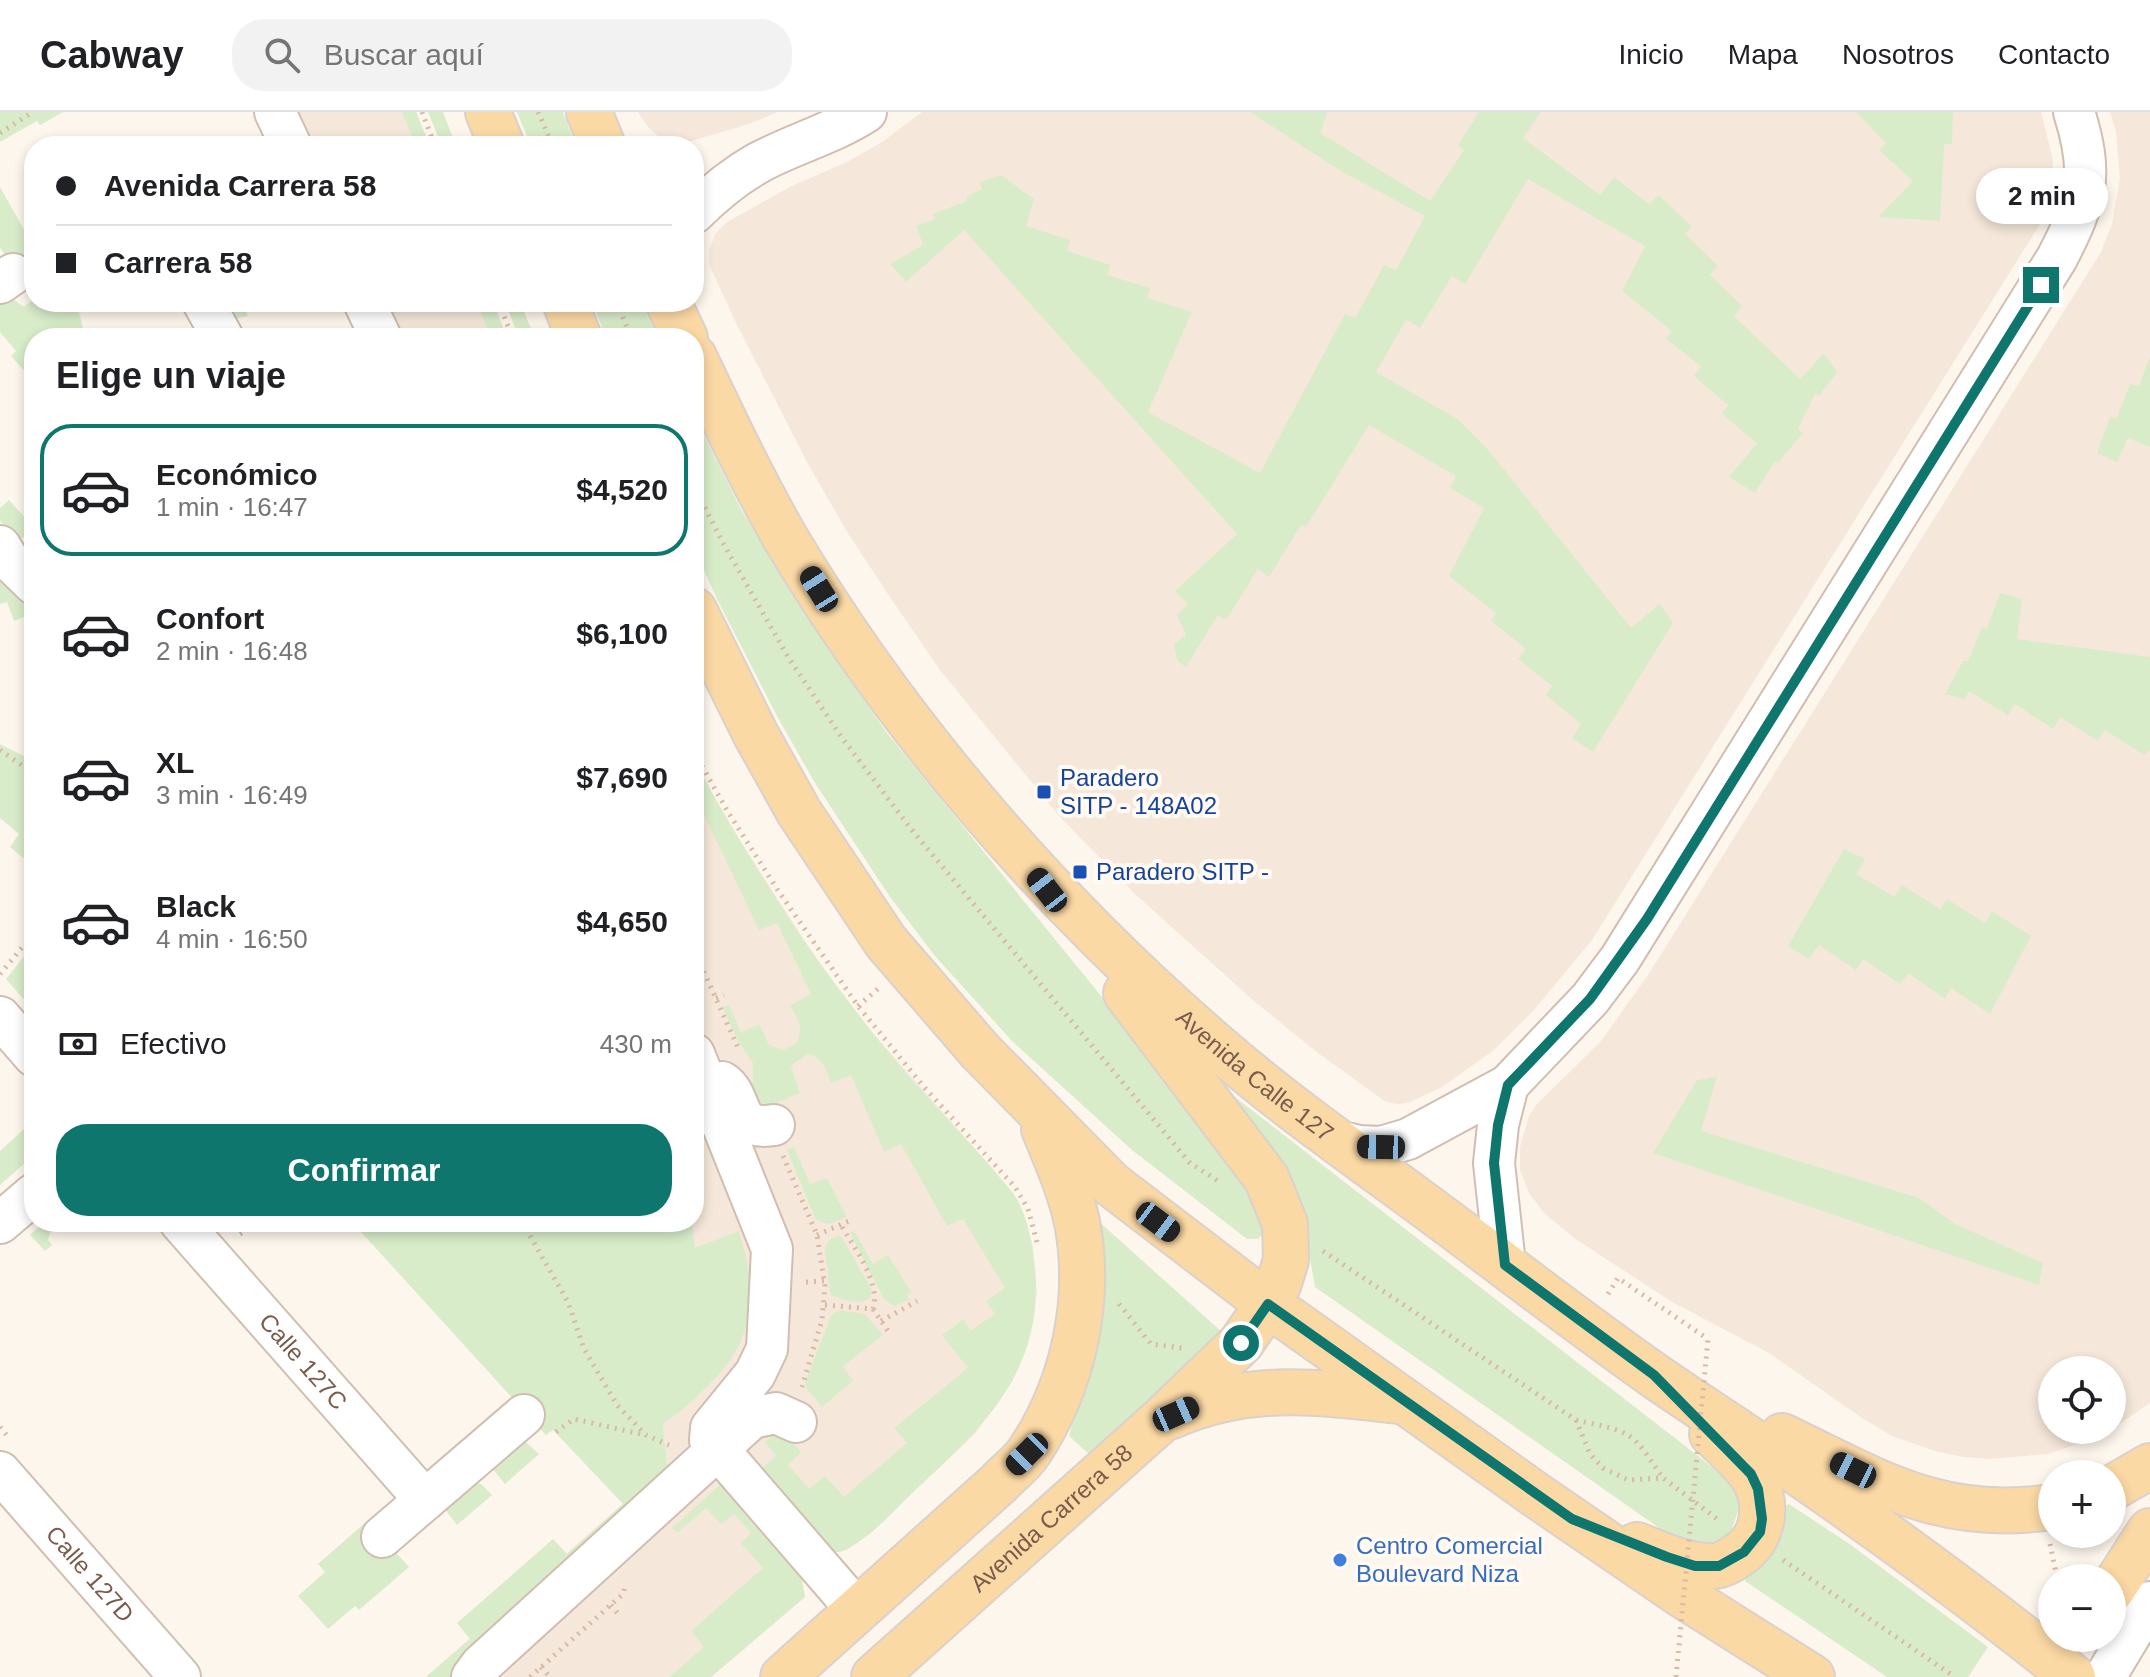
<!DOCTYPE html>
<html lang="es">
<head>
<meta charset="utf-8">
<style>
  body { margin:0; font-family:Helvetica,sans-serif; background:#f2f2f2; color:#202124; height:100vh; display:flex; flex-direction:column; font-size:30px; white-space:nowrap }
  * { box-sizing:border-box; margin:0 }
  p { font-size:26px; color:#757577 }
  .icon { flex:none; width:44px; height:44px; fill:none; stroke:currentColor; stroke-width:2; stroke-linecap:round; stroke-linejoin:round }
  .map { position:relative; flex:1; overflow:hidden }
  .panel { position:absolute; left:24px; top:216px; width:680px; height:904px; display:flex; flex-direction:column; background:#fff; border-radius:32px; box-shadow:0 4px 12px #0003 }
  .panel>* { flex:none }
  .guide { position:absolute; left:24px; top:24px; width:680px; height:176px; border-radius:32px; box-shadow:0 4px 12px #0003; display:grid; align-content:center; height:176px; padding:0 32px; background:#fff }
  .tools { position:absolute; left:2038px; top:1244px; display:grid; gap:16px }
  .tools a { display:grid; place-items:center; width:88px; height:88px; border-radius:50%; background:#fff; box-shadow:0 4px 12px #0003; font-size:40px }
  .end { position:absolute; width:36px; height:36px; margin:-18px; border:10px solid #0f766e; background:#fff; box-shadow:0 0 0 4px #fff }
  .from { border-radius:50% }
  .bubble { position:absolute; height:56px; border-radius:28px; background:#fff; box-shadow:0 4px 12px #0003; font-size:26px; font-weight:800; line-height:56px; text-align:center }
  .car { position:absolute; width:24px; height:48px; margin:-24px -12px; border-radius:10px; box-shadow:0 0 6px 2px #0007; background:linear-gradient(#222 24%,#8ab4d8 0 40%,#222 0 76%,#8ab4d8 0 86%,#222 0) }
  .guide b { display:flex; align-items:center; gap:28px; height:76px; font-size:30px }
  .guide b+b { border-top:2px solid #e0e0e0 }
  .guide i { width:20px; height:20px; background:#202124 }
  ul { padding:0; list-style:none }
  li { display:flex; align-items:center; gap:24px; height:132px; margin:0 16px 12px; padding:0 16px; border:4px solid transparent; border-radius:32px }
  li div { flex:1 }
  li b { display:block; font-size:30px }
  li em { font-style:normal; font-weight:800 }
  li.on { border-color:#0f766e }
  li>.icon { width:72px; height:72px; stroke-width:1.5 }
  h2 { padding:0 32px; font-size:36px; line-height:96px }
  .pay { display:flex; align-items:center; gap:20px; height:88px; padding:0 32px; font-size:30px }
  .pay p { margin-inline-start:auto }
  .primary-button { display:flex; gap:16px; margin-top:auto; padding:16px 32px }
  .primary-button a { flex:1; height:92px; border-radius:32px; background:#0f766e; color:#fff; font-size:32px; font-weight:800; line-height:92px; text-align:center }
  header { display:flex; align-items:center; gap:48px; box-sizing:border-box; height:112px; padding:0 40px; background:#fff; border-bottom:2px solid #e0e0e0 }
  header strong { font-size:38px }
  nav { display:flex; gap:44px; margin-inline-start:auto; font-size:28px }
  .search { width:560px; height:72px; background:#f2f2f2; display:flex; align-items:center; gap:20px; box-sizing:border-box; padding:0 28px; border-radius:32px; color:#757577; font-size:30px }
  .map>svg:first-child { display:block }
  .residential { fill:#f5e8da }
  .green { fill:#d8ecc9 }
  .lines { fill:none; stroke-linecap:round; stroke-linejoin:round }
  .minor-casing { stroke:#d1beb0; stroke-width:44 }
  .major-casing { stroke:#dad1cd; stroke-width:48 }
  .path { stroke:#d9b8a5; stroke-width:5; stroke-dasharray:2 6; stroke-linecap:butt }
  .minor { stroke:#fff; stroke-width:40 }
  .major { stroke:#fbd9a5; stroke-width:44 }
  .path-bridge { stroke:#d9b8a5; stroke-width:5; stroke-dasharray:2 6; stroke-linecap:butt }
  .route { stroke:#0f766e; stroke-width:10 }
  .transit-dot { fill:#1a4fb4; stroke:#fffaf3; stroke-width:3 }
  .shop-dot { fill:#3f7fe0; stroke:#fffaf3; stroke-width:3 }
  .labels { text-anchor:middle; stroke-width:8; stroke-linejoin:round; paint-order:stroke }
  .transit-label { font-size:24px; fill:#164399; stroke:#fffaf3; text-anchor:start }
  .street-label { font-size:24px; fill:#7a5c4d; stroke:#fffaf3 }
  .shop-label { font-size:24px; fill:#366cbe; stroke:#fffaf3; text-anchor:start }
</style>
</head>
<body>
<header>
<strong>Cabway</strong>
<div class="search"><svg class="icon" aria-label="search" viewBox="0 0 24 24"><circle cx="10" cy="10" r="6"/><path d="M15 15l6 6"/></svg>Buscar aquí</div>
<nav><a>Inicio</a><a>Mapa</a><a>Nosotros</a><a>Contacto</a></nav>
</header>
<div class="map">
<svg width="2150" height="1565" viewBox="0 0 2150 1565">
  <rect width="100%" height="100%" fill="#fdf6ec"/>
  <!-- residential -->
  <path class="residential" d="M 263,0 L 416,0 L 430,34 L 280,34 Z
    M 638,0 L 778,0 L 749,12 L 688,30 L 660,26 L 648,15 Z
    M 922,0 L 2041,0 L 2053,48 L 2052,78 L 2042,109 L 1592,828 L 1534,898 L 1494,938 L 1442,975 L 1408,991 L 1397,992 L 1386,990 L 1318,941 L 1255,890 L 1135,782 L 1060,705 L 940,558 L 894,491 L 849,423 L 808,352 L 735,209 L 709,152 L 709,138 L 716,121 L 727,110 L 792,74 L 849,49 L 882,30 Z
    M 2110,0 L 2150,0 L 2150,1291 L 2112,1317 L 2112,1258 L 2052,1258 L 2052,1318 L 2110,1318 L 2095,1326 L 2048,1342 L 1989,1347 L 1964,1345 L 1938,1340 L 1892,1324 L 1862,1306 L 1769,1241 L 1672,1190 L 1574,1126 L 1544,1101 L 1529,1081 L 1520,1058 L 1520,1035 L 1529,1004 L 1536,993 L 1601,929 L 1648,863 L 2101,140 L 2112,112 L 2120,66 L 2116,20 Z
    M 356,190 L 493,190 L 507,226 L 373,226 Z
    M 694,648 L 723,702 L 815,845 L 872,920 L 992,1056 L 1019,1090 L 1033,1134 L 1037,1181 L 1025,1239 L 1012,1270 L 975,1322 L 884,1408 L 847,1438 L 835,1440 L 758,1352 L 754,1355 L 728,1383 L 802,1468 L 805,1485 L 711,1565 L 426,1565 L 667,1353 L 663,1311 L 695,1136 L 692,1110 Z"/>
  <!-- green -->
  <path class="green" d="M 0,0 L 63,0 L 40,13 L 37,9 L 0,30 Z
    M 402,0 L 416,0 L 430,34 L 416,34 Z
    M 428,0 L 443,0 L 456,34 L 442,34 Z
    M 517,0 L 563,0 L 576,34 L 531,34 Z
    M 1250,0 L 1328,0 L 1320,21 L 1430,89 L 1464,38 L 1458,33 L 1479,0 L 1541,0 L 1523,26 L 1600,83 L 1614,65 L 1649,92 L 1659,83 L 1692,115 L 1685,122 L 1718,154 L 1710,163 L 1742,194 L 1734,204 L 1800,267 L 1824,241 L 1837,260 L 1819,284 L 1815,282 L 1798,317 L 1803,321 L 1778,351 L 1775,349 L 1755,381 L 1729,365 L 1757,331 L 1722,302 L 1728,293 L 1694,264 L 1701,254 L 1666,227 L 1672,219 L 1622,179 L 1645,134 L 1528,67 L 1465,172 L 1452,164 L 1420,216 L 1406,208 L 1376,260 L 1459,308 L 1489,339 L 1631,516 L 1660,492 L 1673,511 L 1593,640 L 1572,626 L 1581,612 L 1546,583 L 1552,574 L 1518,547 L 1526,537 L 1491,509 L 1496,501 L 1449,464 L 1484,396 L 1450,376 L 1456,364 L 1369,313 L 1306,415 L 1301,413 L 1269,465 L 1258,457 L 1226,508 L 1218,503 L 1186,555 L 1177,549 L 1174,532 L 1186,523 L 1177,503 L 1188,492 L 1175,479 L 1237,422 L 964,118 L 906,170 L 890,152 L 923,133 L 916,114 L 935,107 L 933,102 L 967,89 L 967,84 L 982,77 L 980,70 L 1001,63 L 1034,87 L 1026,114 L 1070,128 L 1067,139 L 1110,153 L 1107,163 L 1150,176 L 1147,186 L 1192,200 L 1148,300 L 1260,361 L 1345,202 L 1355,206 L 1384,153 L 1396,158 L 1425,104 L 1339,58 Z
    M 1856,0 L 1953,0 L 1952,32 L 1944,32 L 1940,109 L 1878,105 L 1913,69 L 1879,38 L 1886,31 Z
    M 0,75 L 27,123 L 34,120 L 34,181 L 0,136 Z
    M 9,184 L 24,195 L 34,187 L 34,190 L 65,190 L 67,199 L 78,196 L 85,226 L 34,226 L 34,281 L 24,270 L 29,264 L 11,244 L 16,239 L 0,220 L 0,186 Z
    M 218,190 L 242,190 L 248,204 L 228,208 Z
    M 477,190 L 493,190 L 507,226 L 491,226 Z
    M 505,190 L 520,190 L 535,226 L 519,226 Z
    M 592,190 L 641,190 L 658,226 L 606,226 Z
    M 2150,244 L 2150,335 L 2128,326 L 2117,350 L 2097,341 L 2110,305 L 2117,306 L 2130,272 L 2139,274 Z
    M 694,303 L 741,397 L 772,449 L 827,535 L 887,621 L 1251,1068 L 1264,1121 L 1258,1127 L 1247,1127 L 1132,1038 L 1012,929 L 935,844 L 890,785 L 815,671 L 777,604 L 717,487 L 694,436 Z
    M 9,388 L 28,409 L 34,405 L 34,416 L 27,424 L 18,427 L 0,409 L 0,396 Z
    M 0,463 L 27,486 L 32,495 L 29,503 L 14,509 L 7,490 L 0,492 Z
    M 2000,481 L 2022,487 L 2017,527 L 2150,545 L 2150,638 L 2144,643 L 2105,618 L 2098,629 L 2060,605 L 2053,617 L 2015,592 L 2008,603 L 1969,579 L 1965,587 L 1945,582 L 1963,549 L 1968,549 L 1982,515 L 1987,516 Z
    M 0,632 L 30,647 L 34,646 L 34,755 L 10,735 L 19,722 L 0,706 Z
    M 694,648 C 746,743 804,835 872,920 C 916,976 968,1026 1013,1081 C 1028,1103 1032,1130 1035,1157 C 1044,1258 984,1315 915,1378 C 893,1399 869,1429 840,1440 L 835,1440 L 762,1356 L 776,1344 L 765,1330 L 785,1313 L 788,1325 L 801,1340 L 788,1353 L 809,1377 L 825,1364 L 844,1385 L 907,1331 L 894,1316 L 968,1256 L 942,1223 L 964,1207 L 970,1219 L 995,1202 L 986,1189 L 1005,1176 L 963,1107 L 947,1114 L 901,1032 L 884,1040 L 851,963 L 831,971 C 826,958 823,945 808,942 L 794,951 L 791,956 L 800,981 L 776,991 L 778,997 L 768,1000 L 741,976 L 753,970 L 753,951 L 739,931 L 722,895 L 729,893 L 741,920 L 759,912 L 769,933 L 783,938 L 795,932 C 806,919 797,906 790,893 L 811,882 L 777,811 L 759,818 L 694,682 Z
    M 1844,737 L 1865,747 L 1856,762 L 1894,785 L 1902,773 L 1940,797 L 1947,787 L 1985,811 L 1992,799 L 2031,824 L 1990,902 L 1951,876 L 1945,887 L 1908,861 L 1900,872 L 1863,847 L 1856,858 L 1819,833 L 1809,847 L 1788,834 Z
    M 34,832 L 34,899 L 6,867 Z
    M 1717,965 L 1701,1019 L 1919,1086 L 1955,1112 L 2043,1151 L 2039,1173 L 1653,1041 L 1697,968 Z
    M 1213,968 L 1729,1368 L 1737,1380 L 1740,1394 L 1730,1422 L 1717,1433 L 1685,1434 L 1315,1175 L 1305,1117 Z
    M 34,1008 L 34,1043 L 0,1073 L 0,1039 Z
    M 794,1035 L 810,1072 L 827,1066 L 847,1105 L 829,1112 L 816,1108 L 787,1038 Z
    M 1086,1098 L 1223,1221 L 1091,1344 L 1069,1324 L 1076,1297 Z
    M 44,1110 L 63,1110 L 50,1121 L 48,1128 L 52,1133 L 45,1139 L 30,1123 Z
    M 352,1110 L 692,1110 L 695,1136 L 739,1119 C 759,1183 756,1228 706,1276 C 692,1289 679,1302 663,1311 L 667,1353 L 674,1361 L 457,1554 L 452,1565 L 426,1565 L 470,1527 L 457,1511 L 553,1427 L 567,1442 L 623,1392 L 553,1318 L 546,1323 Z
    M 854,1118 L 873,1152 L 888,1143 L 912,1181 L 907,1183 L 909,1188 L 894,1194 L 884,1187 L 850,1121 Z
    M 841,1124 L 871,1176 L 871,1186 C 858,1194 843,1188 830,1182 L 825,1137 C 827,1128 831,1125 841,1124 Z
    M 838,1198 L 865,1202 L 883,1223 L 843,1254 L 853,1269 L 822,1295 L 807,1277 L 805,1270 L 831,1204 Z
    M 522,1327 L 539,1342 L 505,1372 L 491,1355 Z
    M 474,1370 L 481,1372 L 492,1383 L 457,1413 L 444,1396 Z
    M 720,1373 L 802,1468 L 805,1485 L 711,1565 L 669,1565 L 704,1535 L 691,1519 L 763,1456 L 741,1431 L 751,1421 L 734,1402 L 721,1412 L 706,1396 L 677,1421 L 672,1416 Z
    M 1789,1392 L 1851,1433 L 1988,1535 L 1968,1565 L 1887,1565 L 1745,1469 L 1745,1464 C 1773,1445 1786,1431 1785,1394 Z
    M 367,1409 L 409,1455 L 359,1498 L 355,1494 L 328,1517 L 298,1484 L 325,1460 L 318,1452 Z"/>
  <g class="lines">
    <!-- minor casing -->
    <g class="minor-casing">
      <g id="minor">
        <path d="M 275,0 L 291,34"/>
        <path d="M 694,101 C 713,82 735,64 758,51 C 793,32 832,22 866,0"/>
        <path d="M 0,171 L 13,162"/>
        <path d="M 203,190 L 223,226"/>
        <path d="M 364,190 L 381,226"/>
        <path d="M 0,434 L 8,447 L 34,472"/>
        <path d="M 0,905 L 34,944"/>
        <path d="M 694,942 L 772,1137 L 767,1237 L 755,1262 L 711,1316 L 710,1328 L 857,1498"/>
        <path d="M 722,970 C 745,985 731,1020 774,1013"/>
        <path d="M 1337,1029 L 1359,1034 L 1381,1035 L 1408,1027 L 1508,973 L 1590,887 L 1620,847 L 2057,146 C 2087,88 2094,63 2074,0"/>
        <path id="s1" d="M 180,1110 L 425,1388"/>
        <path d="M 0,1111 L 34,1082"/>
        <path d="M 1505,1153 L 1494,1051 L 1498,1013 L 1508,973"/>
        <path id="s2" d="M 0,1360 L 180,1565"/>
        <path d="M 382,1425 L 524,1303"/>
        <path d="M 472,1565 L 481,1553 L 752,1306 L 776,1301 L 796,1310"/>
        <path d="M 2105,1565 L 2150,1490"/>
      </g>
    </g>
    <!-- major casing -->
    <g class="major-casing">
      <g id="major">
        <path d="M 488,0 L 502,34"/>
        <path d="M 589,0 L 603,34"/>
        <path d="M 565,190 L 579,226"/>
        <path d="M 668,190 L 685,226"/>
        <path id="s3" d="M 694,245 C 723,306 752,368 786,427 C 901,620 1056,797 1227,943 C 1288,995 1355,1042 1420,1090 C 1499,1148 1575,1208 1655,1264 C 1692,1290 1731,1314 1768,1340 C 1872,1411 1975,1486 2073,1565"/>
        <path d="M 694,498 L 756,623 L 799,700 L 886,830 L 980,939 L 1111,1072 L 1268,1192 L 1536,1383 L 1682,1483 L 1812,1565"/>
        <path d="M 1172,1304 C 1249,1270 1318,1280 1399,1289"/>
        <path d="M 1782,1324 C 1878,1370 1941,1411 2052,1395"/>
        <path d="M 2112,1376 L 2150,1354"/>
        <path d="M 1637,1433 C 1662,1443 1687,1455 1715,1454 C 1723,1453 1730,1449 1737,1444 C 1766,1426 1769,1389 1751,1362 C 1740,1347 1725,1334 1712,1322"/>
        <path d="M 2112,1478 L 2150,1419"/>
        <path d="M 783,1565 L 999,1371 C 1008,1361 1021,1352 1029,1340 C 1073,1274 1092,1189 1077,1110 C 1070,1078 1057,1048 1044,1017"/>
        <path id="s4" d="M 874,1565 L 1159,1310 L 1241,1231 L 1268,1192 L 1279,1171 L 1286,1148 L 1285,1112 L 1267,1067 L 1126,881"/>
      </g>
    </g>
    <!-- path -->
    <path class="path" d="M 422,0 L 435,34
      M 538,0 L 553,34
      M 0,21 L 33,0
      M 498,190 L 513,226
      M 617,190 L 631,226
      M 694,374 L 723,431 L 788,545 L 840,623 L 911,717 L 1190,1051 L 1218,1069
      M 0,638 L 34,662
      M 694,640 L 728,700 L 779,780 L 858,894 L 924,975 L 1015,1075 L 1028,1097 L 1038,1134
      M 694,854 L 700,851 L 739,938
      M 0,862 L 34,821
      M 716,886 L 724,883
      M 858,894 L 879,876
      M 783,1044 L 817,1123 L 825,1174 L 822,1208 L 802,1275
      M 522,1110 L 568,1190 L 584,1237 L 617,1293 L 646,1323 L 669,1333
      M 240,1122 L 260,1110
      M 817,1123 L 849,1109
      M 1323,1139 L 1576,1308 L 1590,1342 L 1603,1356 L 1628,1368 L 1663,1366 L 1720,1409
      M 806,1170 L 824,1169
      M 1608,1182 L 1618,1166 L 1708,1227
      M 1119,1192 L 1151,1232 L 1182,1236
      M 825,1193 L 873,1197 C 881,1170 854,1136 841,1113
      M 873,1197 L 888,1219
      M 881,1209 L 917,1189
      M 1576,1308 C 1633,1321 1630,1317 1662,1365
      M 0,1315 L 8,1325
      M 556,1320 L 574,1307 L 645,1323
      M 2061,1358 L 2082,1351
      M 2050,1432 L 2057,1466
      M 1783,1448 L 1955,1565
      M 611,1493 L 618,1502
      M 541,1555 L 548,1563
      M 530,1565 L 623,1482 L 625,1474"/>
    <!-- minor -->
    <use href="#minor" class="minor"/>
    <!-- major -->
    <use href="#major" class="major"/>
    <!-- path-bridge -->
    <path class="path-bridge" d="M 1676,1565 L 1708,1227"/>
  </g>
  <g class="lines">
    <!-- route -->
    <path class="route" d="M 1241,1231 L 1268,1192 L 1572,1407 L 1667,1445 L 1695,1454 L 1719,1454 L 1744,1440 L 1760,1420 L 1762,1407 L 1758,1377 L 1751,1362 L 1654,1263 L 1505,1153 L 1494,1051 L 1498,1013 L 1508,973 L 1590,887 L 1647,807 L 2041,173"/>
  </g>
  <!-- markers -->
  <g class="transit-dot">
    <rect x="1036" y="672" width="16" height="16" rx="4"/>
    <rect x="1072" y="752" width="16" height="16" rx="4"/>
  </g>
  <circle class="shop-dot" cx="1340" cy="1448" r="8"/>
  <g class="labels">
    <!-- transit labels -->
    <g class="transit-label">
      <text x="1060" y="674">Paradero<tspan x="1060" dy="28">SITP - 148A02</tspan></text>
      <text x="1096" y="768">Paradero SITP -</text>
    </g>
    <!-- street labels -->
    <g class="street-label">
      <text dy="8" stroke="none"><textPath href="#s3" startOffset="920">Avenida Calle 127</textPath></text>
      <text dy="8" stroke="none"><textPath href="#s1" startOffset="186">Calle 127C</textPath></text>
      <text dy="8" stroke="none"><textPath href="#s4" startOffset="238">Avenida Carrera 58</textPath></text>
      <text dy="8" stroke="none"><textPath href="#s2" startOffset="136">Calle 127D</textPath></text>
    </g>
    <!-- shop labels -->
    <g class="shop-label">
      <text x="1356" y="1442">Centro Comercial<tspan x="1356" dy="28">Boulevard Niza</tspan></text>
    </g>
  </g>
</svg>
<div class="tools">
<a><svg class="icon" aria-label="locate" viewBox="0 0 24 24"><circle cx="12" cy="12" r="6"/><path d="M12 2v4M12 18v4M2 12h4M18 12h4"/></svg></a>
<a>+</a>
<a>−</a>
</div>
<i class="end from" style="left:1241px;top:1231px"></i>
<i class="end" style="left:2041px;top:173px"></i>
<div class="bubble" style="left:1976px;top:56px;width:132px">2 min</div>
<i class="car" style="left:819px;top:477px;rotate:328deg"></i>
<i class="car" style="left:1047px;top:778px;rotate:322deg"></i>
<i class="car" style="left:1381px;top:1035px;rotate:271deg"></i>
<i class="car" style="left:1158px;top:1110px;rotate:127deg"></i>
<i class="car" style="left:1176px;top:1302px;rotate:66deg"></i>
<i class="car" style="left:1027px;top:1342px;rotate:225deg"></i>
<i class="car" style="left:1853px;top:1358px;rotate:296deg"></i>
<div class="guide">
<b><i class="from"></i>Avenida Carrera 58</b>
<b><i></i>Carrera 58</b>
</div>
<section class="panel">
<h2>Elige un viaje</h2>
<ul>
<li class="on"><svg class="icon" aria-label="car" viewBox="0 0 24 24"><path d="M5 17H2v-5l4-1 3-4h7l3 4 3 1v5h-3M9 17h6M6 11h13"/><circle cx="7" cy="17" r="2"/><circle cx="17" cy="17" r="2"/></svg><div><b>Económico</b><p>1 min · 16:47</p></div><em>$4,520</em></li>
<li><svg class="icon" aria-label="car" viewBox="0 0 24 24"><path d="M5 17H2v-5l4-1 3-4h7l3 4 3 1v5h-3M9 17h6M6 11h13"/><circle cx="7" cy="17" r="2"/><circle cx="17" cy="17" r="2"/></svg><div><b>Confort</b><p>2 min · 16:48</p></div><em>$6,100</em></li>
<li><svg class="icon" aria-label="car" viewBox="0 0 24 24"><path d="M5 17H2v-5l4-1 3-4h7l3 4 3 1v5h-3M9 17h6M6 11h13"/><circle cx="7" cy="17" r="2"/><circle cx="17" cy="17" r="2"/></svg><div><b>XL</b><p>3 min · 16:49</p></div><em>$7,690</em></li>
<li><svg class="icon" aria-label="car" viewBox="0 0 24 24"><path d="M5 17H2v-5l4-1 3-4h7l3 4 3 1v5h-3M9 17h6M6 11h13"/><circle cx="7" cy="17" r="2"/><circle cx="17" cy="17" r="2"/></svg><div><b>Black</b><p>4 min · 16:50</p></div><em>$4,650</em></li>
</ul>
<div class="pay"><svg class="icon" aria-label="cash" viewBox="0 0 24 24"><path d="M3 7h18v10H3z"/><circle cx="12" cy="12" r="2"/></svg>Efectivo<p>430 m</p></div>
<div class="primary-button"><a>Confirmar</a></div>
</section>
</div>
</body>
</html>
